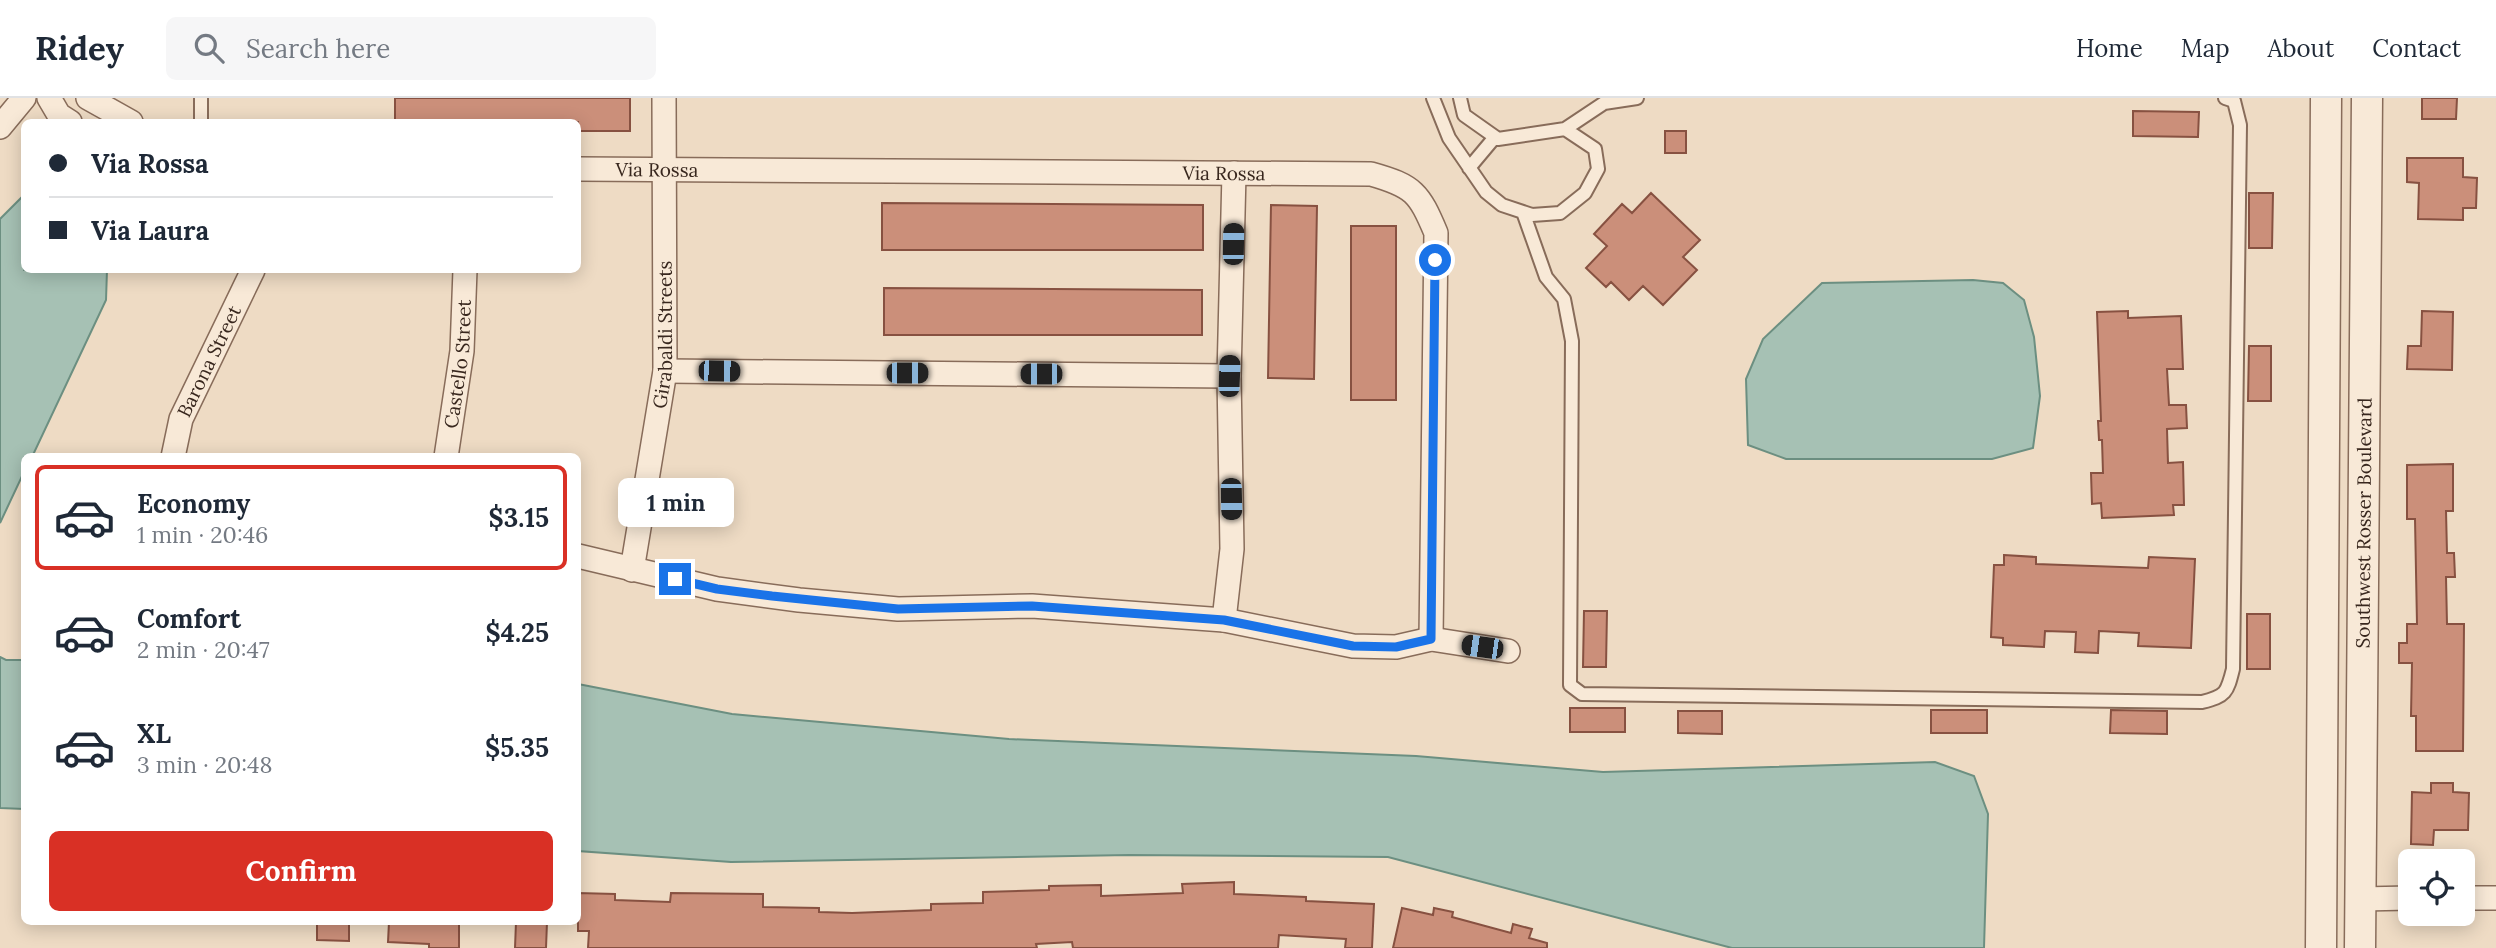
<!DOCTYPE html>
<html lang="en">
<head>
<meta charset="utf-8">
<style>
  body { margin:0; font-family:Lora,serif; background:#f6f6f7; color:#1f2937; height:100vh; display:flex; flex-direction:column; font-size:26px; white-space:nowrap }
  * { box-sizing:border-box; margin:0 }
  p { font-size:23px; color:#747a83 }
  .icon { flex:none; width:38px; height:38px; fill:none; stroke:currentColor; stroke-width:2; stroke-linecap:round; stroke-linejoin:round }
  .map { position:relative; flex:1; overflow:hidden }
  .side { position:absolute; left:21px; top:355px; width:560px; height:472px; display:flex; flex-direction:column; background:#fff; border-radius:10px; box-shadow:0 4px 18px #0003 }
  .side>* { flex:none }
  .hud { position:absolute; left:21px; top:21px; width:560px; height:154px; border-radius:10px; box-shadow:0 4px 18px #0003; display:grid; align-content:center; height:154px; padding:0 28px; background:#fff }
  .tools { position:absolute; left:2398px; top:751px; display:grid; gap:14px }
  .tools a { display:grid; place-items:center; width:77px; height:77px; border-radius:10px; background:#fff; box-shadow:0 4px 18px #0003; font-size:35px }
  .end { position:absolute; width:32px; height:32px; margin:-16px; border:9px solid #1a73e8; background:#fff; box-shadow:0 0 0 4px #fff }
  .from { border-radius:50% }
  .bubble { position:absolute; height:49px; border-radius:10px; background:#fff; box-shadow:0 4px 18px #0003; font-size:23px; font-weight:800; line-height:49px; text-align:center }
  .car { position:absolute; width:21px; height:42px; margin:-21px -10px; border-radius:9px; box-shadow:0 0 5px 2px #0007; background:linear-gradient(#222 24%,#8ab4d8 0 40%,#222 0 76%,#8ab4d8 0 86%,#222 0) }
  .hud b { display:flex; align-items:center; gap:24px; height:66px; font-size:26px }
  .hud b+b { border-top:2px solid #e0e1e3 }
  .hud i { width:18px; height:18px; background:#1f2937 }
  ul { padding:12px 0 0; list-style:none }
  li { display:flex; align-items:center; gap:21px; height:105px; margin:0 14px 10px; padding:0 14px; border:4px solid transparent; border-radius:10px }
  li div { flex:1 }
  li b { display:block; font-size:26px }
  li em { font-style:normal; font-weight:800 }
  li.active { border-color:#d93025 }
  li>.icon { width:63px; height:63px; stroke-width:1.5 }
  .primary-button { display:flex; gap:14px; margin-top:auto; padding:14px 28px }
  .primary-button a { flex:1; height:80px; border-radius:10px; background:#d93025; color:#fff; font-size:28px; font-weight:800; line-height:80px; text-align:center }
  header { display:flex; align-items:center; gap:42px; box-sizing:border-box; height:98px; padding:0 35px; background:#fff; border-bottom:2px solid #e0e1e3 }
  header strong { font-size:33px }
  nav { display:flex; gap:38px; margin-inline-start:auto; font-size:24px }
  .search { width:490px; height:63px; background:#f6f6f7; display:flex; align-items:center; gap:18px; box-sizing:border-box; padding:0 24px; border-radius:10px; color:#747a83; font-size:26px }
  .map>svg:first-child { display:block }
  .water { fill:#a6c1b4; stroke:#6c8f81; stroke-width:2 }
  .building { fill:#cb8f7a; stroke:#875141; stroke-width:2 }
  .lines { fill:none; stroke-linecap:round; stroke-linejoin:round }
  .service-casing { stroke:#886c5a; stroke-width:16 }
  .minor-casing { stroke:#886c5a; stroke-width:26 }
  .tertiary-casing { stroke:#886c5a; stroke-width:33 }
  .service { stroke:#f8e9d7; stroke-width:12 }
  .minor { stroke:#f8e9d7; stroke-width:23 }
  .tertiary { stroke:#f8e9d7; stroke-width:30 }
  .route { stroke:#1a73e8; stroke-width:9 }
  .labels { text-anchor:middle; stroke-width:6; stroke-linejoin:round; paint-order:stroke }
  .street-label { font-size:19px; fill:#38271e; stroke:#f5e6d3 }
</style>
</head>
<body>
<header>
<strong>Ridey</strong>
<div class="search"><svg class="icon" aria-label="search" viewBox="0 0 24 24"><circle cx="10" cy="10" r="6"/><path d="M15 15l6 6"/></svg>Search here</div>
<nav><a>Home</a><a>Map</a><a>About</a><a>Contact</a></nav>
</header>
<div class="map">
<svg width="2496" height="850" viewBox="0 0 2496 850">
  <rect width="100%" height="100%" fill="#eedbc4"/>
  <!-- water -->
  <path class="water" d="M 24,97 L 24,172 L 107,172 L 106,202 L 32,359 L 24,359 L 24,374 L 0,425 L 0,121 Z
    M 1973,182 L 2003,185 L 2024,202 L 2034,239 L 2040,298 L 2033,350 L 1992,361 L 1786,361 L 1748,347 L 1746,281 L 1763,241 L 1822,185 Z
    M 0,559 L 6,562 L 24,562 L 24,711 L 0,710 Z
    M 578,586 L 732,616 L 1009,641 L 1416,658 L 1603,674 L 1935,664 L 1974,678 L 1988,716 L 1984,850 L 1732,850 L 1388,759 L 1129,757 L 731,764 L 578,753 Z"/>
  <!-- building -->
  <path class="building" d="M 395,0 L 630,0 L 630,33 L 578,33 L 578,24 L 395,24 Z
    M 2422,0 L 2457,0 L 2456,21 L 2422,21 Z
    M 2133,13 L 2199,14 L 2198,39 L 2133,38 Z
    M 1665,33 L 1686,33 L 1686,55 L 1665,55 Z
    M 2407,60 L 2463,60 L 2463,79 L 2477,80 L 2476,110 L 2463,110 L 2463,122 L 2418,121 L 2419,85 L 2407,84 Z
    M 1651,95 L 1700,142 L 1683,159 L 1697,172 L 1663,207 L 1643,188 L 1629,202 L 1611,184 L 1606,189 L 1586,170 L 1607,148 L 1594,136 L 1622,106 L 1632,115 Z
    M 2249,95 L 2273,95 L 2272,150 L 2249,150 Z
    M 882,105 L 1203,107 L 1203,152 L 882,152 Z
    M 1271,107 L 1317,108 L 1314,281 L 1268,280 Z
    M 1351,128 L 1396,128 L 1396,302 L 1351,302 Z
    M 884,190 L 1202,192 L 1202,237 L 884,237 Z
    M 2128,213 L 2128,220 L 2181,218 L 2183,271 L 2167,271 L 2169,307 L 2186,307 L 2187,330 L 2167,331 L 2168,365 L 2183,364 L 2184,407 L 2173,407 L 2174,417 L 2102,420 L 2101,405 L 2092,406 L 2091,375 L 2103,375 L 2102,342 L 2099,342 L 2098,323 L 2101,323 L 2097,214 Z
    M 2422,213 L 2453,214 L 2452,272 L 2407,271 L 2408,248 L 2421,248 Z
    M 2249,248 L 2271,248 L 2271,303 L 2248,303 Z
    M 2453,366 L 2453,413 L 2446,413 L 2447,455 L 2454,455 L 2455,479 L 2446,479 L 2447,526 L 2464,526 L 2463,653 L 2416,653 L 2416,618 L 2411,618 L 2412,565 L 2399,565 L 2399,545 L 2407,545 L 2407,526 L 2417,526 L 2415,421 L 2407,421 L 2407,367 Z
    M 2004,457 L 2036,459 L 2036,466 L 2148,470 L 2149,459 L 2195,461 L 2191,550 L 2138,548 L 2139,535 L 2099,533 L 2098,555 L 2075,554 L 2076,534 L 2045,533 L 2044,549 L 2003,547 L 2003,540 L 1991,539 L 1994,467 L 2004,467 Z
    M 1584,513 L 1607,513 L 1606,569 L 1583,569 Z
    M 2247,516 L 2270,516 L 2270,571 L 2247,571 Z
    M 1570,610 L 1625,610 L 1625,634 L 1570,634 Z
    M 1931,612 L 1987,612 L 1987,635 L 1931,635 Z
    M 2111,612 L 2167,613 L 2167,636 L 2110,635 Z
    M 1678,613 L 1722,613 L 1722,636 L 1678,635 Z
    M 2431,685 L 2453,685 L 2453,694 L 2469,695 L 2468,732 L 2434,732 L 2433,747 L 2411,746 L 2412,694 L 2431,695 Z
    M 1234,784 L 1234,796 L 1306,799 L 1306,803 L 1374,806 L 1372,850 L 1345,850 L 1346,841 L 1279,837 L 1278,850 L 1073,850 L 1072,844 L 1036,846 L 1037,850 L 588,850 L 589,833 L 578,833 L 578,795 L 615,796 L 615,802 L 670,804 L 671,795 L 763,796 L 763,809 L 819,810 L 819,814 L 852,815 L 931,812 L 931,806 L 983,805 L 983,794 L 1049,792 L 1049,788 L 1101,787 L 1101,798 L 1183,795 L 1182,786 Z
    M 1402,810 L 1433,817 L 1434,810 L 1453,814 L 1452,819 L 1511,835 L 1513,826 L 1532,831 L 1529,840 L 1547,845 L 1547,850 L 1393,850 Z
    M 317,824 L 349,824 L 349,843 L 317,842 Z
    M 389,824 L 459,824 L 459,850 L 429,850 L 429,846 L 388,844 Z
    M 516,824 L 547,824 L 546,850 L 515,850 Z"/>
  <g class="lines">
    <!-- service casing -->
    <g class="service-casing">
      <path id="service" d="M 201,0 L 201,24
        M 1433,0 L 1449,40 L 1486,94 L 1502,107 L 1532,117 L 1560,115 L 1585,95 L 1598,71 L 1595,51 L 1565,31 L 1498,41 L 1464,17 L 1460,0
        M 1565,31 L 1604,5 L 1637,0
        M 1469,70 L 1495,39
        M 1523,114 L 1546,179 L 1564,201 L 1572,243 L 1570,587 L 1582,596 L 2202,604 C 2226,598 2227,595 2233,571 L 2240,27 L 2234,3 L 2225,0"/>
    </g>
    <!-- minor casing -->
    <g class="minor-casing">
      <g id="minor">
        <path d="M 49,0 L 59,17 L 70,24"/>
        <path d="M 88,0 L 131,24"/>
        <path d="M 0,29 L 24,0"/>
        <path id="s1" d="M 578,71 L 1371,76 C 1414,88 1419,95 1436,135 L 1431,541"/>
        <path d="M 665,273 L 1229,278"/>
        <path id="s2" d="M 173,359 L 181,321 L 253,172"/>
        <path id="s3" d="M 446,359 L 462,253 L 465,172"/>
        <path d="M 578,458 L 717,491 L 799,502 L 898,511 L 1032,508 L 1224,522 L 1353,548 L 1396,549 L 1431,541 L 1508,553"/>
        <path id="s4" d="M 632,472 L 665,273 L 664,0"/>
        <path d="M 1224,522 L 1232,451 L 1229,278 L 1234,75"/>
        <path d="M 2462,800 L 2496,800"/>
        <path d="M 2361,801 L 2410,800"/>
      </g>
    </g>
    <!-- tertiary casing -->
    <g class="tertiary-casing">
      <g id="tertiary">
        <path d="M 2321,850 L 2326,0"/>
        <path id="s5" d="M 2360,850 L 2367,0"/>
      </g>
    </g>
    <!-- service -->
    <use href="#service" class="service"/>
    <!-- minor -->
    <use href="#minor" class="minor"/>
    <!-- tertiary -->
    <use href="#tertiary" class="tertiary"/>
  </g>
  <g class="lines">
    <!-- route -->
    <path class="route" d="M 675,481 L 717,491 L 772,498 L 898,511 L 1032,508 L 1224,522 L 1353,548 L 1396,549 L 1431,541 L 1435,162"/>
  </g>
  <g class="labels">
    <!-- street labels -->
    <g class="street-label">
      <text dy="7" stroke="none"><textPath href="#s1" startOffset="79">Via Rossa</textPath></text>
      <text dy="7" stroke="none"><textPath href="#s1" startOffset="646">Via Rossa</textPath></text>
      <text dy="7" stroke="none"><textPath href="#s4" startOffset="238">Girabaldi Streets</textPath></text>
      <text dy="7" stroke="none"><textPath href="#s2" startOffset="103">Barona Street</textPath></text>
      <text dy="7" stroke="none"><textPath href="#s3" startOffset="94">Castello Street</textPath></text>
      <text dy="7" stroke="none"><textPath href="#s5" startOffset="425">Southwest Rosser Boulevard</textPath></text>
    </g>
  </g>
</svg>
<div class="tools">
<a><svg class="icon" aria-label="locate" viewBox="0 0 24 24"><circle cx="12" cy="12" r="6"/><path d="M12 2v4M12 18v4M2 12h4M18 12h4"/></svg></a>
</div>
<i class="end from" style="left:1435px;top:162px"></i>
<i class="end" style="left:675px;top:481px"></i>
<div class="bubble" style="left:618px;top:380px;width:116px">1 min</div>
<i class="car" style="left:1233px;top:146px;rotate:1deg"></i>
<i class="car" style="left:719px;top:273px;rotate:91deg"></i>
<i class="car" style="left:907px;top:275px;rotate:90deg"></i>
<i class="car" style="left:1041px;top:276px;rotate:270deg"></i>
<i class="car" style="left:1229px;top:278px;rotate:2deg"></i>
<i class="car" style="left:1231px;top:401px;rotate:179deg"></i>
<i class="car" style="left:1482px;top:549px;rotate:278deg"></i>
<div class="hud">
<b><i class="from"></i>Via Rossa</b>
<b><i></i>Via Laura</b>
</div>
<section class="side">
<ul>
<li class="active"><svg class="icon" aria-label="car" viewBox="0 0 24 24"><path d="M5 17H2v-5l4-1 3-4h7l3 4 3 1v5h-3M9 17h6M6 11h13"/><circle cx="7" cy="17" r="2"/><circle cx="17" cy="17" r="2"/></svg><div><b>Economy</b><p>1 min · 20:46</p></div><em>$3.15</em></li>
<li><svg class="icon" aria-label="car" viewBox="0 0 24 24"><path d="M5 17H2v-5l4-1 3-4h7l3 4 3 1v5h-3M9 17h6M6 11h13"/><circle cx="7" cy="17" r="2"/><circle cx="17" cy="17" r="2"/></svg><div><b>Comfort</b><p>2 min · 20:47</p></div><em>$4.25</em></li>
<li><svg class="icon" aria-label="car" viewBox="0 0 24 24"><path d="M5 17H2v-5l4-1 3-4h7l3 4 3 1v5h-3M9 17h6M6 11h13"/><circle cx="7" cy="17" r="2"/><circle cx="17" cy="17" r="2"/></svg><div><b>XL</b><p>3 min · 20:48</p></div><em>$5.35</em></li>
</ul>
<div class="primary-button"><a>Confirm</a></div>
</section>
</div>
</body>
</html>
